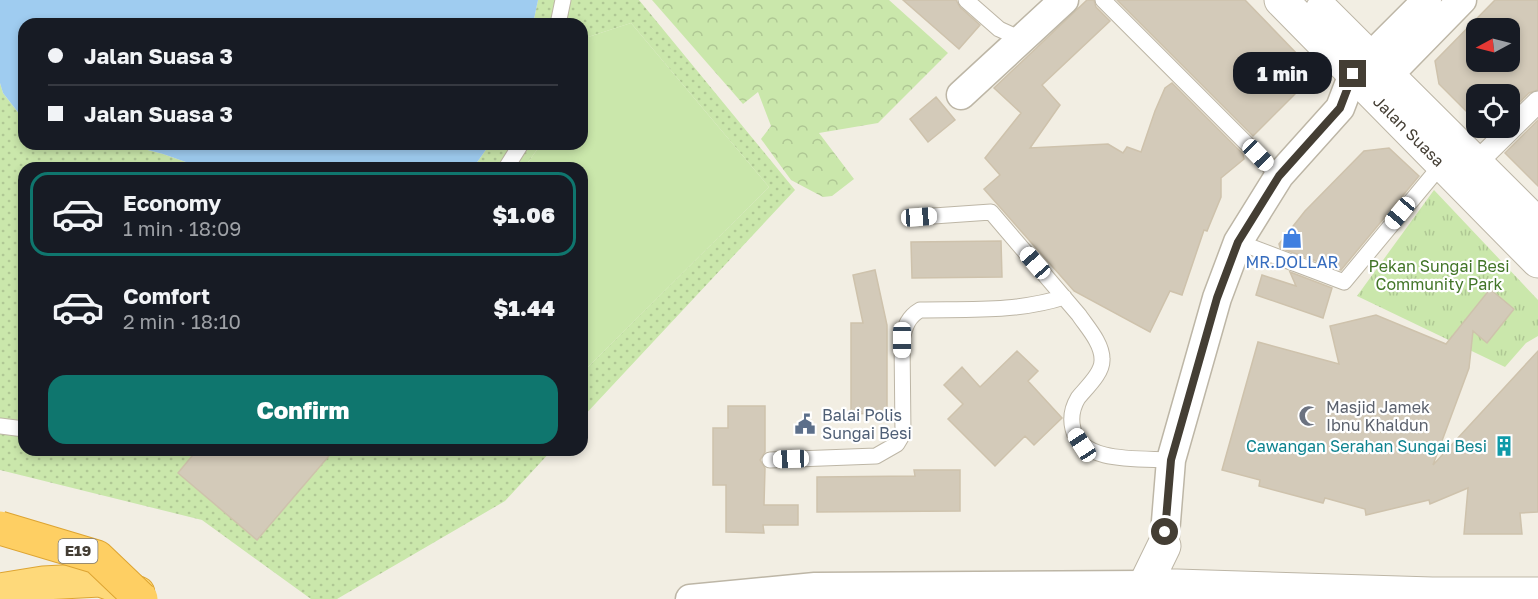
<!DOCTYPE html>
<html lang="en">
<head>
<meta charset="utf-8">
<style>
  body { margin:0; font-family:"Golos Text",sans-serif; background:#242831; color:#f1f3f6; height:100vh; display:flex; flex-direction:column; font-size:22px; white-space:nowrap }
  * { box-sizing:border-box; margin:0 }
  p { font-size:20px; color:#9ea1a6 }
  .icon { flex:none; width:33px; height:33px; fill:none; stroke:currentColor; stroke-width:2; stroke-linecap:round; stroke-linejoin:round }
  .map { position:relative; flex:1; overflow:hidden }
  .side { position:absolute; left:18px; top:162px; width:570px; height:294px; display:flex; flex-direction:column; background:#171b24; border-radius:18px; box-shadow:0 3px 9px #0003 }
  .side>* { flex:none }
  .banner { position:absolute; left:18px; top:18px; width:570px; height:132px; border-radius:18px; box-shadow:0 3px 9px #0003; display:grid; align-content:center; height:132px; padding:0 30px; background:#171b24 }
  .needle { width:39px; rotate:263deg }
  .tools { position:absolute; left:1466px; top:18px; display:grid; gap:12px }
  .tools a { display:grid; place-items:center; width:54px; height:54px; border-radius:12px; background:#171b24; box-shadow:0 3px 9px #0003; font-size:30px }
  .end { position:absolute; width:27px; height:27px; margin:-14px; border:8px solid #443e34; background:#fff; box-shadow:0 0 0 3px #fff }
  .from { border-radius:50% }
  .bubble { position:absolute; height:42px; border-radius:18px; background:#171b24; box-shadow:0 3px 9px #0003; font-size:20px; font-weight:800; line-height:42px; text-align:center }
  .car { position:absolute; width:18px; height:36px; margin:-18px -9px; border-radius:8px; box-shadow:0 0 4px 2px #0007; background:linear-gradient(#fff 24%,#345 0 40%,#fff 0 76%,#345 0 86%,#fff 0) }
  .banner b { display:flex; align-items:center; gap:21px; height:57px; font-size:22px }
  .banner b+b { border-top:2px solid #363941 }
  .banner i { width:15px; height:15px; background:#f1f3f6 }
  ul { padding:10px 0 0; list-style:none }
  li { display:flex; align-items:center; gap:18px; height:84px; margin:0 12px 9px; padding:0 18px; border:3px solid transparent; border-radius:18px }
  li div { flex:1 }
  li b { display:block; font-size:22px }
  li em { font-style:normal; font-weight:800 }
  li.active { border-color:#0f766e }
  li>.icon { width:54px; height:54px; stroke-width:1.5 }
  .action { display:flex; gap:12px; margin-top:auto; padding:12px 30px }
  .action a { flex:1; height:69px; border-radius:18px; background:#0f766e; color:#fff; font-size:24px; font-weight:800; line-height:69px; text-align:center }
  .map>svg:first-child { display:block }
  .grass { fill:url(#grass-dots) }
  .forest { fill:url(#forest-crowns) }
  .park { fill:url(#park-tufts) }
  .pitch { fill:#cae7ab }
  .water { fill:#9fccf0 }
  .building { fill:#d3cab9; stroke:#cec2ac; stroke-width:1.5; fill-rule:evenodd }
  .lines { fill:none; stroke-linecap:round; stroke-linejoin:round }
  .service-casing { stroke:#bdb6a6; stroke-width:17 }
  .pedestrian-casing { stroke:#bdb6a6; stroke-width:23 }
  .minor-casing { stroke:#bdb6a6; stroke-width:31 }
  .tertiary-casing { stroke:#bdb6a6; stroke-width:35 }
  .trunk-casing { stroke:#dda432; stroke-width:35 }
  .service { stroke:#fff; stroke-width:15 }
  .pedestrian { stroke:#fff; stroke-width:21 }
  .minor { stroke:#fff; stroke-width:28 }
  .tertiary { stroke:#fff; stroke-width:33 }
  .trunk { stroke:#fed97a; stroke-width:33 }
  .motorway-bridge-casing { stroke:#dda432; stroke-width:35; stroke-linecap:butt }
  .motorway-bridge { stroke:#fecf63; stroke-width:33 }
  .route { stroke:#443e34; stroke-width:8 }
  .labels { text-anchor:middle; stroke-width:4.5; stroke-linejoin:round; paint-order:stroke }
  .shield { fill:#fff; stroke:#7c7871; stroke-width:1.5 }
  .shield-label { font-size:15px; font-weight:bold; fill:#443e34 }
  .street-label { font-size:16px; fill:#443e34; stroke:#fff }
  .shop-label { font-size:16px; fill:#366cbe; stroke:#fff }
  .park-label { font-size:16px; fill:#427528; stroke:#fff }
  .worship-label { font-size:16px; fill:#5b616d; stroke:#fff; text-anchor:start }
  .service-label { font-size:16px; fill:#4e5e75; stroke:#fff; text-anchor:start }
  .culture-label { font-size:16px; fill:#0d838f; stroke:#fff; text-anchor:end }
</style>
</head>
<body>
<div class="map">
<svg width="1538" height="599" viewBox="0 0 1538 599">
  <defs>
    <pattern id="grass-dots" width="8" height="8" patternUnits="userSpaceOnUse" patternTransform="scale(1.5)"><rect width="8" height="8" fill="#cae7ab"/><path d="M2 2h.1M6 6h.1" fill="none" stroke="#afc794" stroke-width="1.8" stroke-linecap="round"/></pattern>
    <pattern id="forest-crowns" width="20" height="18" patternUnits="userSpaceOnUse" patternTransform="scale(1.5)"><rect width="20" height="18" fill="#cae7ab"/><path d="M2 6a3 3 0 1 1 6 0M12 15a3 3 0 1 1 6 0" fill="none" stroke="#afc794"/></pattern>
    <pattern id="park-tufts" width="24" height="20" patternUnits="userSpaceOnUse" patternTransform="scale(1.5)"><rect width="24" height="20" fill="#cae7ab"/><path d="M3 7l-1-3M5 7V3M7 7l1-3M15 17l-1-3M17 17v-4M19 17l1-3" fill="none" stroke="#afc794"/></pattern>
  </defs>
  <rect width="100%" height="100%" fill="#f2eee3"/>
  <!-- grass -->
  <path class="grass" d="M 538,0 L 639,0 L 795,190 L 582,418 L 582,373 L 769,187 L 631,23 L 582,39 L 582,24 L 533,24 Z
    M 0,83 L 3,93 L 24,120 L 24,144 L 125,144 L 163,154 L 203,168 L 24,168 L 24,450 L 552,450 L 505,501 L 337,599 L 311,599 L 202,520 L 0,470 Z
    M 490,144 L 541,144 L 524,168 L 473,168 Z"/>
  <!-- forest -->
  <path class="forest" d="M 652,0 L 889,0 L 948,53 L 878,123 L 819,133 L 854,179 L 832,196 L 823,197 L 791,180 L 761,139 L 771,126 L 758,92 L 743,104 Z"/>
  <!-- park -->
  <path class="park" d="M 1434,190 L 1538,300 L 1538,336 L 1526,343 L 1505,367 L 1357,296 Z"/>
  <!-- pitch -->
  <path class="pitch" d="M 631,23 L 769,187 L 582,373 L 582,168 L 524,168 L 541,144 L 582,144 L 582,39 Z"/>
  <!-- water -->
  <path class="water" d="M 0,0 L 538,0 L 533,24 L 24,24 L 24,120 L 3,93 L 0,83 Z
    M 125,144 L 490,144 L 473,168 L 203,168 L 163,154 Z"/>
  <!-- building -->
  <path class="building" d="M 903,0 L 956,0 L 960,7 L 980,25 L 959,49 Z
    M 1087,0 L 1094,0 L 1096,7 L 1110,21 L 1042,85 L 1060,105 L 1030,148 L 1108,144 L 1123,153 L 1127,147 L 1141,152 L 1155,111 L 1165,88 L 1172,83 L 1243,154 L 1244,159 L 1221,178 L 1221,197 L 1207,231 L 1204,230 L 1182,295 L 1170,291 L 1150,332 L 1074,291 L 984,189 L 1000,175 L 985,158 L 1021,113 L 994,88 Z
    M 1117,0 L 1245,0 L 1302,59 L 1304,85 L 1253,136 Z
    M 1495,0 L 1538,0 L 1538,90 L 1529,93 L 1509,113 L 1509,94 L 1476,94 L 1476,121 L 1439,84 L 1435,61 ZM 1476,28 L 1509,28 L 1509,62 L 1476,62 Z
    M 936,97 L 955,120 L 928,142 L 910,119 Z
    M 1538,120 L 1538,186 L 1505,153 Z
    M 1389,148 L 1419,176 L 1341,270 L 1280,248 L 1279,244 L 1305,211 L 1364,151 Z
    M 1001,241 L 1002,277 L 912,278 L 911,242 Z
    M 875,270 L 887,325 L 887,413 L 851,414 L 851,323 L 863,323 L 853,275 Z
    M 1290,272 L 1332,288 L 1323,318 L 1256,295 L 1262,275 L 1296,286 Z
    M 1490,289 L 1514,309 L 1487,343 L 1473,331 L 1469,368 L 1433,465 L 1538,351 L 1538,512 L 1520,513 L 1522,534 L 1464,534 L 1468,488 L 1430,504 L 1429,500 L 1366,515 L 1365,509 L 1325,498 L 1323,503 L 1259,486 L 1260,480 L 1222,470 L 1258,342 L 1339,364 L 1330,326 L 1376,315 L 1446,344 Z
    M 1017,351 L 1038,371 L 1028,381 L 1062,418 L 1034,445 L 1025,436 L 995,466 L 948,419 L 963,404 L 944,385 L 962,367 L 980,387 Z
    M 728,406 L 765,406 L 765,452 L 760,460 L 765,468 L 764,505 L 798,505 L 798,525 L 763,525 L 764,533 L 726,532 L 726,485 L 713,485 L 713,428 L 728,428 Z
    M 197,450 L 334,450 L 257,540 L 178,473 Z
    M 914,470 L 960,470 L 960,511 L 817,512 L 817,477 L 915,476 Z"/>
  <g class="lines">
    <!-- service casing -->
    <g class="service-casing">
      <path id="service" d="M 966,0 L 999,29 L 1021,39
        M 1103,0 L 1279,176
        M 558,24 L 563,0
        M 506,168 L 521,144
        M 919,217 L 991,212 L 1079,315 C 1087,327 1102,343 1102,359 C 1103,373 1086,388 1078,398 C 1072,408 1070,417 1073,429 C 1081,464 1143,458 1171,460
        M 1238,242 L 1344,282 L 1442,164
        M 0,426 L 24,429
        M 770,460 L 876,456 L 897,444 L 903,434 L 902,340 C 905,326 908,317 920,310 C 969,309 1018,312 1064,297"/>
    </g>
    <!-- pedestrian casing -->
    <g class="pedestrian-casing">
      <path id="pedestrian" d="M 1476,163 L 1538,102"/>
    </g>
    <!-- minor casing -->
    <g class="minor-casing">
      <path id="minor" d="M 1373,91 L 1462,0
        M 961,95 L 1064,0
        M 1164,546 L 1171,460 L 1217,298 L 1238,242 L 1279,176 L 1340,108 L 1353,74 L 1427,0
        M 690,599 L 815,587 L 1145,585"/>
    </g>
    <!-- tertiary casing -->
    <g class="tertiary-casing">
      <path id="tertiary" d="M 1281,0 L 1538,261
        M 1322,10 L 1538,225
        M 1145,585 L 1432,594 L 1538,594
        M 1144,599 L 1145,585 L 1164,546"/>
    </g>
    <!-- trunk casing -->
    <g class="trunk-casing">
      <path id="trunk" d="M 0,590 L 43,583 L 100,580 L 138,593"/>
    </g>
    <!-- service -->
    <use href="#service" class="service"/>
    <!-- pedestrian -->
    <use href="#pedestrian" class="pedestrian"/>
    <!-- minor -->
    <use href="#minor" class="minor"/>
    <!-- tertiary -->
    <use href="#tertiary" class="tertiary"/>
    <!-- trunk -->
    <use href="#trunk" class="trunk"/>
    <!-- motorway-bridge casing -->
    <g class="motorway-bridge-casing">
      <path id="motorway-bridge" d="M 0,528 L 97,557 L 141,599"/>
    </g>
    <!-- motorway-bridge -->
    <use href="#motorway-bridge" class="motorway-bridge"/>
  </g>
  <g class="lines">
    <!-- route -->
    <path class="route" d="M 1165,532 L 1171,460 L 1217,298 L 1238,242 L 1279,176 L 1340,108 L 1353,74"/>
  </g>
  <!-- icons -->
  <defs>
    <g id="shop-bare" transform="scale(1.62)"><path d="M-5-2.5h2.3a2.7 3.5 0 0 1 5.4 0H5L5.5 6h-11ZM-1.5-2.5h3a1.5 2.3 0 0 0-3 0Z" fill="#3f7fe0" stroke="#fff" stroke-width="2.5" paint-order="stroke"/></g>
    <g id="mosque-bare" transform="scale(1.62)"><path d="M3.5-4.9A6 6 0 1 0 3.5 4.9A5 5 0 1 1 3.5-4.9Z" fill="#6b7280" stroke="#fff" stroke-width="2.5" paint-order="stroke"/></g>
    <g id="civic-bare" transform="scale(1.62)"><path d="M-.6-6.5H3V-4.5H.6V-3L4-1V1h2V6H-6V1h2V-1L-.6-3ZM-1.2 2.5V6h2.4V2.5Z" fill="#5c6f8a" stroke="#fff" stroke-width="2.5" paint-order="stroke"/></g>
    <g id="building-bare" transform="scale(1.62)"><path d="M-4-6H4V6H1V3H-1V6H-4ZM-2.5-4.3h1.7v1.8h-1.7ZM.8-4.3h1.7v1.8H.8ZM-2.5-1h1.7V.8h-1.7ZM.8-1h1.7V.8H.8Z" fill="#0f9aa8" stroke="#fff" stroke-width="2.5" paint-order="stroke"/></g>
  </defs>
  <g fill-rule="evenodd">
    <use href="#shop-bare" x="1292" y="238"/>
    <use href="#mosque-bare" x="1309" y="416"/>
    <use href="#civic-bare" x="805" y="424"/>
    <use href="#building-bare" x="1504" y="446"/>
  </g>
  <g class="labels">
    <!-- shield labels -->
    <rect class="shield" x="58.5" y="539" width="39" height="24" rx="4.5"/>
    <g class="shield-label">
      <text x="78" y="556">E19</text>
    </g>
    <!-- street labels -->
    <g class="street-label">
      <text transform="translate(1409 131) rotate(45)" y="6">Jalan Suasa</text>
    </g>
    <!-- shop labels -->
    <g class="shop-label">
      <text x="1292" y="268">MR.DOLLAR</text>
    </g>
    <!-- park labels -->
    <g class="park-label">
      <text x="1439" y="272">Pekan Sungai Besi<tspan x="1439" dy="18">Community Park</tspan></text>
    </g>
    <!-- worship labels -->
    <g class="worship-label">
      <text x="1326" y="413">Masjid Jamek<tspan x="1326" dy="18">Ibnu Khaldun</tspan></text>
    </g>
    <!-- service labels -->
    <g class="service-label">
      <text x="822" y="421">Balai Polis<tspan x="822" dy="18">Sungai Besi</tspan></text>
    </g>
    <!-- culture labels -->
    <g class="culture-label">
      <text x="1487" y="452">Cawangan Serahan Sungai Besi</text>
    </g>
  </g>
</svg>
<div class="tools">
<a><svg class="needle" viewBox="-14 -14 28 28"><path d="M0-13l5 13h-10z" fill="#e53935"/><path d="M0 13l5-13h-10z" fill="#9ea1a6"/></svg></a>
<a><svg class="icon" aria-label="locate" viewBox="0 0 24 24"><circle cx="12" cy="12" r="6"/><path d="M12 2v4M12 18v4M2 12h4M18 12h4"/></svg></a>
</div>
<i class="end from" style="left:1165px;top:532px"></i>
<i class="end" style="left:1353px;top:74px"></i>
<div class="bubble" style="left:1233px;top:52px;width:99px">1 min</div>
<i class="car" style="left:1258px;top:155px;rotate:136deg"></i>
<i class="car" style="left:1400px;top:213px;rotate:220deg"></i>
<i class="car" style="left:919px;top:217px;rotate:86deg"></i>
<i class="car" style="left:1035px;top:263px;rotate:319deg"></i>
<i class="car" style="left:902px;top:340px;rotate:180deg"></i>
<i class="car" style="left:1082px;top:445px;rotate:327deg"></i>
<i class="car" style="left:791px;top:459px;rotate:268deg"></i>
<div class="banner">
<b><i class="from"></i>Jalan Suasa 3</b>
<b><i></i>Jalan Suasa 3</b>
</div>
<section class="side">
<ul>
<li class="active"><svg class="icon" aria-label="car" viewBox="0 0 24 24"><path d="M5 17H2v-5l4-1 3-4h7l3 4 3 1v5h-3M9 17h6M6 11h13"/><circle cx="7" cy="17" r="2"/><circle cx="17" cy="17" r="2"/></svg><div><b>Economy</b><p>1 min · 18:09</p></div><em>$1.06</em></li>
<li><svg class="icon" aria-label="car" viewBox="0 0 24 24"><path d="M5 17H2v-5l4-1 3-4h7l3 4 3 1v5h-3M9 17h6M6 11h13"/><circle cx="7" cy="17" r="2"/><circle cx="17" cy="17" r="2"/></svg><div><b>Comfort</b><p>2 min · 18:10</p></div><em>$1.44</em></li>
</ul>
<div class="action"><a>Confirm</a></div>
</section>
</div>
</body>
</html>
